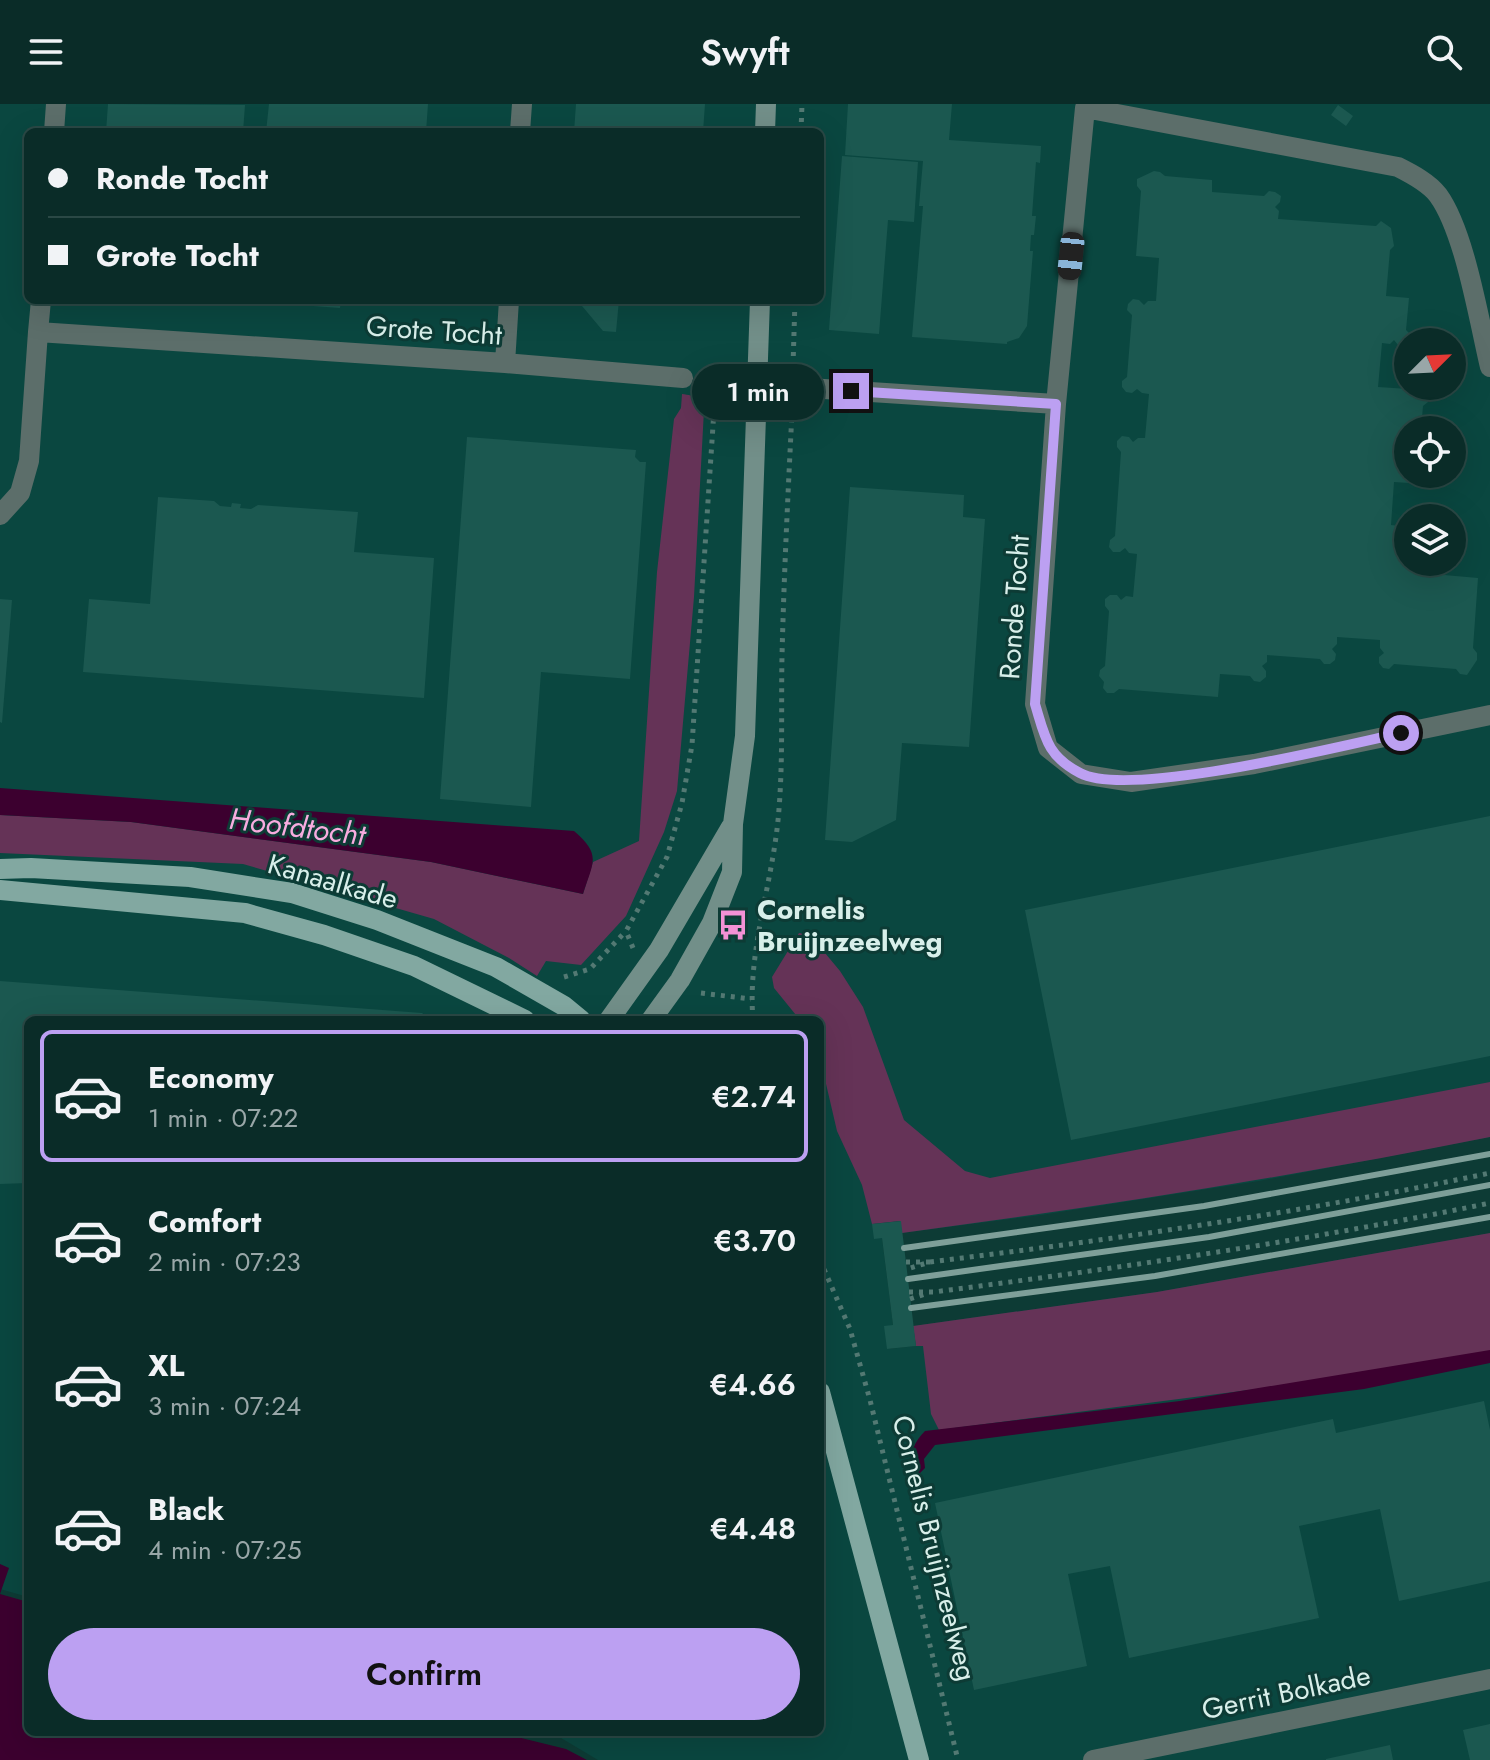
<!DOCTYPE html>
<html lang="en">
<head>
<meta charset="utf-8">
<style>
  body { margin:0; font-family:Jost,sans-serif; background:#183834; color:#f1f3f6; height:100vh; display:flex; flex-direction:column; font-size:30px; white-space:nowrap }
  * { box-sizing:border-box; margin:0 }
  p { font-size:26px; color:#99a7a8 }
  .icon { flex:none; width:44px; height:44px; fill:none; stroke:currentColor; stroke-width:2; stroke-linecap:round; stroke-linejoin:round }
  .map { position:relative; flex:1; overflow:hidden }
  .sheet { position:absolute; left:24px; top:912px; width:800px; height:720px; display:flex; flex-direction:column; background:#0a2c28; border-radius:12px; box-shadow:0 8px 32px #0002,0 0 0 2px #2a4845 }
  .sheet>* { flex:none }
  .guide { position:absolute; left:24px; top:24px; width:800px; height:176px; border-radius:12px; box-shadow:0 8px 32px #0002,0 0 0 2px #2a4845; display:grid; align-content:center; height:176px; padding:0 24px; background:#0a2c28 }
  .needle { width:52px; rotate:66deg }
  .buttons { position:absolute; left:1394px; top:224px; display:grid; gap:16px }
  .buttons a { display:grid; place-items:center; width:72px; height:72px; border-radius:50%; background:#0a2c28; box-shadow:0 8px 32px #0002,0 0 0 2px #2a4845; font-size:40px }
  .end { position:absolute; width:36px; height:36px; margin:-18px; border:10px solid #bca0f2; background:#111; box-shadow:0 0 0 4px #111 }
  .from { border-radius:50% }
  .bubble { position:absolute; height:56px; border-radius:28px; background:#0a2c28; box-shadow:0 8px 32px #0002,0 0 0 2px #2a4845; font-size:26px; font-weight:600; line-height:56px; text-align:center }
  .car { position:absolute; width:24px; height:48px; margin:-24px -12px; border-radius:10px; box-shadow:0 0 6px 2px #0007; background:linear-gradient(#222 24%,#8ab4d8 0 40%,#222 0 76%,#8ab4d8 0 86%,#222 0) }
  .guide b { display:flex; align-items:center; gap:28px; height:76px; font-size:30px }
  .guide b+b { border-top:2px solid #2a4845 }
  .guide i { width:20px; height:20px; background:#f1f3f6 }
  ul { padding:14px 0 0; list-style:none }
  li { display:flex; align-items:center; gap:24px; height:132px; margin:0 16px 12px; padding:0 8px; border:4px solid transparent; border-radius:12px }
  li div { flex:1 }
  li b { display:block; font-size:30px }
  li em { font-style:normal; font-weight:600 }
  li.current { border-color:#bca0f2 }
  li>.icon { width:72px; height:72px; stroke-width:1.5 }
  .button { display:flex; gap:16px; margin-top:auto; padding:16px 24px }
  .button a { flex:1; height:92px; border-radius:48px; background:#bca0f2; color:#111; font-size:32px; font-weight:600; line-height:92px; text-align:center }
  header { display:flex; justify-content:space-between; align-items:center; height:104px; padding:0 24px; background:#0a2c28; font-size:36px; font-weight:600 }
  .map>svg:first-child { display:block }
  .built { fill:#0a4740; fill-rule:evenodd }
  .green { fill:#653357 }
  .water { fill:#3c002f }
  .building { fill:#1b5850 }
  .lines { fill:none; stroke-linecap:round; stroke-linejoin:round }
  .path { stroke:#537973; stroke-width:5; stroke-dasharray:4 6; stroke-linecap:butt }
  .minor { stroke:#5c6e6a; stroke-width:20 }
  .secondary { stroke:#728f89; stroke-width:20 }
  .primary { stroke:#82a8a1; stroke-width:20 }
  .rail { stroke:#7e9f99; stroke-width:6 }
  .route { stroke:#bca0f2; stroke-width:10 }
  .labels { text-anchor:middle; stroke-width:6; stroke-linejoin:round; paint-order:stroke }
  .street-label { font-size:28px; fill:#d8efea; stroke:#0d3b35 }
  .poi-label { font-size:28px; font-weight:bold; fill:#d8efea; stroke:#0d3b35; text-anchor:start }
  .water-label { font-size:30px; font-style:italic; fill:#f7acdf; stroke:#0d3b35 }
</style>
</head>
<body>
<header><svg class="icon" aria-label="menu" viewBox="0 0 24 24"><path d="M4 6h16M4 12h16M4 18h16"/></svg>Swyft<svg class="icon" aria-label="search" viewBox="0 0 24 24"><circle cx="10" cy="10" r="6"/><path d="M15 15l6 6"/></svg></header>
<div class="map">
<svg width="1490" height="1656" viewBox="0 0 1490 1656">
  <rect width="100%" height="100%" fill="#0d3b35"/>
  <!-- built -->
  <path class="built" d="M 0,0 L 1490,0 L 1490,1033 L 1259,1077 L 1041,1111 L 902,1129 L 900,1117 L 872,1120 L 882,1134 L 893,1221 L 888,1245 L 915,1242 L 913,1222 L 1157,1188 L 1490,1129 L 1490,1656 L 598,1656 L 556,1631 L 546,1628 L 820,1628 L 820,916 L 28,916 L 28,1493 L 0,1485 ZM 28,28 L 820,28 L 820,196 L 28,196 ZM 1408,238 L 1452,238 L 1452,282 L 1408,282 ZM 1408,326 L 1452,326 L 1452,370 L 1408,370 ZM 1408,414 L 1452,414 L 1452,458 L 1408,458 Z"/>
  <!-- green -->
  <path class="green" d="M 682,290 C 695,292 702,292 704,306 L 694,493 L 677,687 L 664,728 L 626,812 L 581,861 L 546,857 L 537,872 L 509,854 L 434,815 L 243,760 L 0,749 L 0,711 L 131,718 L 431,758 L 583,790 L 593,758 L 639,737 L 657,468 L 674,315 L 681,304 Z
    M 799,829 L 810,831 L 840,867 L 863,903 L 904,1016 L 965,1067 L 990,1074 L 1490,978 L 1490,1033 C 1295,1072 1099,1103 902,1129 L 900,1117 L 872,1120 L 862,1081 L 837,1027 L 820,954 L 820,916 L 800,916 L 774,884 L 772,873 Z
    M 1490,1129 L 1490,1255 L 939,1326 L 931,1310 L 923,1242 L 916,1242 L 913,1222 L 1157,1188 Z"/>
  <!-- water -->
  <path class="water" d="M 0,684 L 574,727 C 602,751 593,758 583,790 L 431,758 L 131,718 L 0,711 Z
    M 1490,1246 L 1490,1259 L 1364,1285 L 935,1341 L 924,1355 L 925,1364 L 919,1370 L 922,1379 L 918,1381 L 914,1371 L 911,1371 C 909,1352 912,1340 925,1327 L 1180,1297 Z
    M 0,1460 L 9,1464 L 0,1490 L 28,1498 L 28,1628 L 497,1628 L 566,1645 L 587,1656 L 0,1656 Z"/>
  <!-- building -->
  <path class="building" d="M 108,0 L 245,1 L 243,28 L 106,28 Z
    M 269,0 L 428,0 L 426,28 L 266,28 Z
    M 576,0 L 705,0 L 703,28 L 574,28 Z
    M 848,0 L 952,0 L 949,36 L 1041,42 L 1040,59 L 1036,58 L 1034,84 L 1032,112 L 1036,112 L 1034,131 L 1031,131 L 1030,147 L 1033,147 L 1027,222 L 1019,234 L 1007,238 L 1007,240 L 912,233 L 923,102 L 919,102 L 923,57 L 845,51 Z
    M 1338,1 L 1353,12 L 1346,22 L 1331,11 Z
    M 842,52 L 918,58 L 914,118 L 888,116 L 879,230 L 829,226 Z
    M 1154,67 L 1160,68 L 1165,72 L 1212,76 L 1212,88 L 1264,92 L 1269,87 L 1275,88 L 1281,92 L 1280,98 L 1275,103 L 1279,107 L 1278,115 L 1376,122 L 1381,117 L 1391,124 L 1394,142 L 1390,146 L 1386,192 L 1409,194 L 1406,226 L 1411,231 L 1410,237 L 1405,241 L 1398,241 L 1394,236 L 1390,240 L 1382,239 L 1378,283 L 1409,285 L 1413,290 L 1418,286 L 1424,286 L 1429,291 L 1428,298 L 1423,302 L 1421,326 L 1408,326 L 1408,370 L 1445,370 L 1445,377 L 1440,381 L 1434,381 L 1429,376 L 1424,380 L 1394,378 L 1391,421 L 1408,423 L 1408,458 L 1434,458 L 1433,470 L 1478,474 L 1473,544 L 1477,549 L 1477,556 L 1467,571 L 1460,570 L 1456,565 L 1394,560 L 1389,565 L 1383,564 L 1379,559 L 1379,553 L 1384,549 L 1380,544 L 1380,536 L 1337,533 L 1337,540 L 1332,545 L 1336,550 L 1335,556 L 1330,560 L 1324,560 L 1320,555 L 1267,551 L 1267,558 L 1262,562 L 1266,567 L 1266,573 L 1260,578 L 1254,577 L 1250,572 L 1220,570 L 1218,593 L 1119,585 L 1114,589 L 1107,589 L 1103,584 L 1104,578 L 1099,572 L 1100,566 L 1105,562 L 1109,507 L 1105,502 L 1105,495 L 1110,491 L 1117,491 L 1121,496 L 1126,492 L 1133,493 L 1137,450 L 1129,449 L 1125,444 L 1120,448 L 1113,448 L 1109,443 L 1110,436 L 1115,432 L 1121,348 L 1117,343 L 1117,337 L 1122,332 L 1129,333 L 1133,338 L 1138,334 L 1145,334 L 1149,290 L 1142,289 L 1137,285 L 1132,289 L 1126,288 L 1122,283 L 1122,277 L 1127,273 L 1132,211 L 1127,206 L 1128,200 L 1133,195 L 1139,196 L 1144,201 L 1148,197 L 1156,197 L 1159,154 L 1136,152 L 1141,87 L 1137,82 L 1137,75 Z
    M 286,196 L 341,196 L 340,204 L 286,200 Z
    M 577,196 L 619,196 L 616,228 L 603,227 Z
    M 467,333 L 636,346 L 635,353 L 640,358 L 646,358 L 630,575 L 541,568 L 531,703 L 440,695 Z
    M 850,383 L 964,391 L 963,413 L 985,415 L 969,643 L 902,639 L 896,716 L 852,738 L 825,736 Z
    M 158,393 L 214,397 L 220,402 L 231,403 L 232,399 L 241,400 L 240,404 L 251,405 L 258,401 L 358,408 L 354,448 L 434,454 L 424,594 L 83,568 L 89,495 L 150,500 Z
    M 0,495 L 12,496 L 2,619 L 0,618 Z
    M 1490,712 L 1490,952 L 1071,1036 L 1025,806 Z
    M 0,877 L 422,909 L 430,916 L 28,916 L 28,1079 L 0,1080 Z
    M 901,1117 L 916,1242 L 887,1245 L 884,1222 L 893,1221 L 882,1134 L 874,1135 L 872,1120 Z
    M 1484,1297 L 1490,1326 L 1490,1477 L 1399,1497 L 1380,1405 L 1299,1422 L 1319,1514 L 1129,1554 L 1110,1462 L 1068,1470 L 1087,1562 L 974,1586 L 935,1399 L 1333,1315 L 1336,1329 Z
    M 1490,1620 L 1490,1656 L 1470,1656 L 1463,1626 Z
    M 1390,1641 L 1393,1656 L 1326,1656 L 1326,1655 Z"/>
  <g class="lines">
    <!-- path -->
    <path class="path" d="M 801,28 L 802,0
      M 793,262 L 795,196
      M 633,844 L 626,827 L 667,753 L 682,699 L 692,641 L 715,291 L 706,281
      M 564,873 L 590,865 L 626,827
      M 701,889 L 751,895
      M 753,916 C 747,845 774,776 779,705 C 783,654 781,603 782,552 C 784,470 788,389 792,308
      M 820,1156 L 850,1225 L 870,1296 L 958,1656
      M 906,1158 L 930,1158 L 907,1165
      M 930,1158 C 1118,1135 1305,1108 1490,1069
      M 909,1188 L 934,1188 C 1120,1164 1306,1137 1490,1099
      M 910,1195 L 925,1190"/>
    <!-- minor -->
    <path class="minor" d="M 54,28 L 56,0
      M 520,28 L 522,0
      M 38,228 L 41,196
      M 505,259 L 509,196
      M 1490,263 C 1479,217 1465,128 1438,91 C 1429,79 1412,70 1398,63 L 1085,4 L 1056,300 L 1035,600 L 1048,644 L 1081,670 L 1131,678 L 1254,660 L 1490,611
      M 793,283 L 1056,300
      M 0,411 L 20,389 L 29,357 L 38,228 L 505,259 L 683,274
      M 1093,1656 L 1490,1575"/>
    <!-- secondary -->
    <path class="secondary" d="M 765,28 L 766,0
      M 609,916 L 659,846 L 731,723
      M 651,916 L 680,876 L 712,819 L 732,768 L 733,720 L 745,632 L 760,196"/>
    <!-- primary -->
    <path class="primary" d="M 0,765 L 31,764 L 190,773 L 292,789 L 377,816 L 496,863 L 564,902 L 581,916
      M 0,786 L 245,809 L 324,831 L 414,862 L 525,916
      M 820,1288 L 919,1656"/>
    <!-- rail -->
    <path class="rail" d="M 904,1144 L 1204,1102 L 1490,1050
      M 908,1175 L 1209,1133 L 1490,1081
      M 911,1204 L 1155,1172 L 1490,1113"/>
  </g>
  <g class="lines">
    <!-- route -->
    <path class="route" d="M 851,287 L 1056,300 L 1035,600 C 1045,633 1047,652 1080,669 C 1128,695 1341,642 1401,629"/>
  </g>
  <!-- icons -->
  <defs>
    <g id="bus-bare" transform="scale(2.4)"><path d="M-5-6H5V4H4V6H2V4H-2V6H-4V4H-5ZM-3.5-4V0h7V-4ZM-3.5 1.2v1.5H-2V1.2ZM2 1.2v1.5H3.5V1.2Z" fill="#f391d5" stroke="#0d3b35" stroke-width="2.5" paint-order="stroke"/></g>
  </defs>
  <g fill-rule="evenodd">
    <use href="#bus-bare" x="733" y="821"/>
  </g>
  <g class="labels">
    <!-- street labels -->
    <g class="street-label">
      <text transform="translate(434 226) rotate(4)" y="10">Grote Tocht</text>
      <text transform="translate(1014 503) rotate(-86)" y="10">Ronde Tocht</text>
      <text transform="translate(333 777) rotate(16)" y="10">Kanaalkade</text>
      <text transform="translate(935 1444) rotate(76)" y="10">Cornelis Bruijnzeelweg</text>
      <text transform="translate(1286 1588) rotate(-12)" y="10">Gerrit Bolkade</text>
    </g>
    <!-- poi labels -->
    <g class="poi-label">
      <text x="757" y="815">Cornelis<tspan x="757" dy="32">Bruijnzeelweg</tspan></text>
    </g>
    <!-- water labels -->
    <g class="water-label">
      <text transform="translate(297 723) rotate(7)" y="10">Hoofdtocht</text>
    </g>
  </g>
</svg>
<div class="buttons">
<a><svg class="needle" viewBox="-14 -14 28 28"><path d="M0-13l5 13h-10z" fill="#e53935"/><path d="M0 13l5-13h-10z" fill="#99a7a8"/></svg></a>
<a><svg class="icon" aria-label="locate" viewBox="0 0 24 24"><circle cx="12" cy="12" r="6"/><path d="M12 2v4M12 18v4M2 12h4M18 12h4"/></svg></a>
<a><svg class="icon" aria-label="layers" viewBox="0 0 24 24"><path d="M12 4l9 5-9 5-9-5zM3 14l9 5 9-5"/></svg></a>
</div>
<i class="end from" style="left:1401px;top:629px"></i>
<i class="end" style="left:851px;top:287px"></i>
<div class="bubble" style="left:692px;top:260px;width:132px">1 min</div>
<i class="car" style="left:1071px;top:152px;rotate:186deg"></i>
<div class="guide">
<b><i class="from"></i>Ronde Tocht</b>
<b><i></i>Grote Tocht</b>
</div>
<section class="sheet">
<ul>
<li class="current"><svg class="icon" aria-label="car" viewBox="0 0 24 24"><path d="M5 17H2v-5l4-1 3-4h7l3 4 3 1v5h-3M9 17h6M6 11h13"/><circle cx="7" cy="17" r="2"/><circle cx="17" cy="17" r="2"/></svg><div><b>Economy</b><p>1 min · 07:22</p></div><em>€2.74</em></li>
<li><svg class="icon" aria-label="car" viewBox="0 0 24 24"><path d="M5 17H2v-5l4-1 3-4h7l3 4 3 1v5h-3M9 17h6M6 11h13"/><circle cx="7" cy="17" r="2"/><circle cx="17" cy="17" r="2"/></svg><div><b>Comfort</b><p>2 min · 07:23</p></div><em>€3.70</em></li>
<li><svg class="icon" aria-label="car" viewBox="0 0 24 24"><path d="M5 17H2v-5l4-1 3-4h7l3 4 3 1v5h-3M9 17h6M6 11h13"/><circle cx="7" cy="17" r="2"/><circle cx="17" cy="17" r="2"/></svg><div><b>XL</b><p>3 min · 07:24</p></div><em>€4.66</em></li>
<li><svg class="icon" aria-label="car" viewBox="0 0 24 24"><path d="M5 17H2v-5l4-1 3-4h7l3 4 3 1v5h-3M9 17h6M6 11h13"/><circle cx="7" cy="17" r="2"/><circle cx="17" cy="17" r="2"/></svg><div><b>Black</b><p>4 min · 07:25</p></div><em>€4.48</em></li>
</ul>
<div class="button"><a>Confirm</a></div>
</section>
</div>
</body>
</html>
